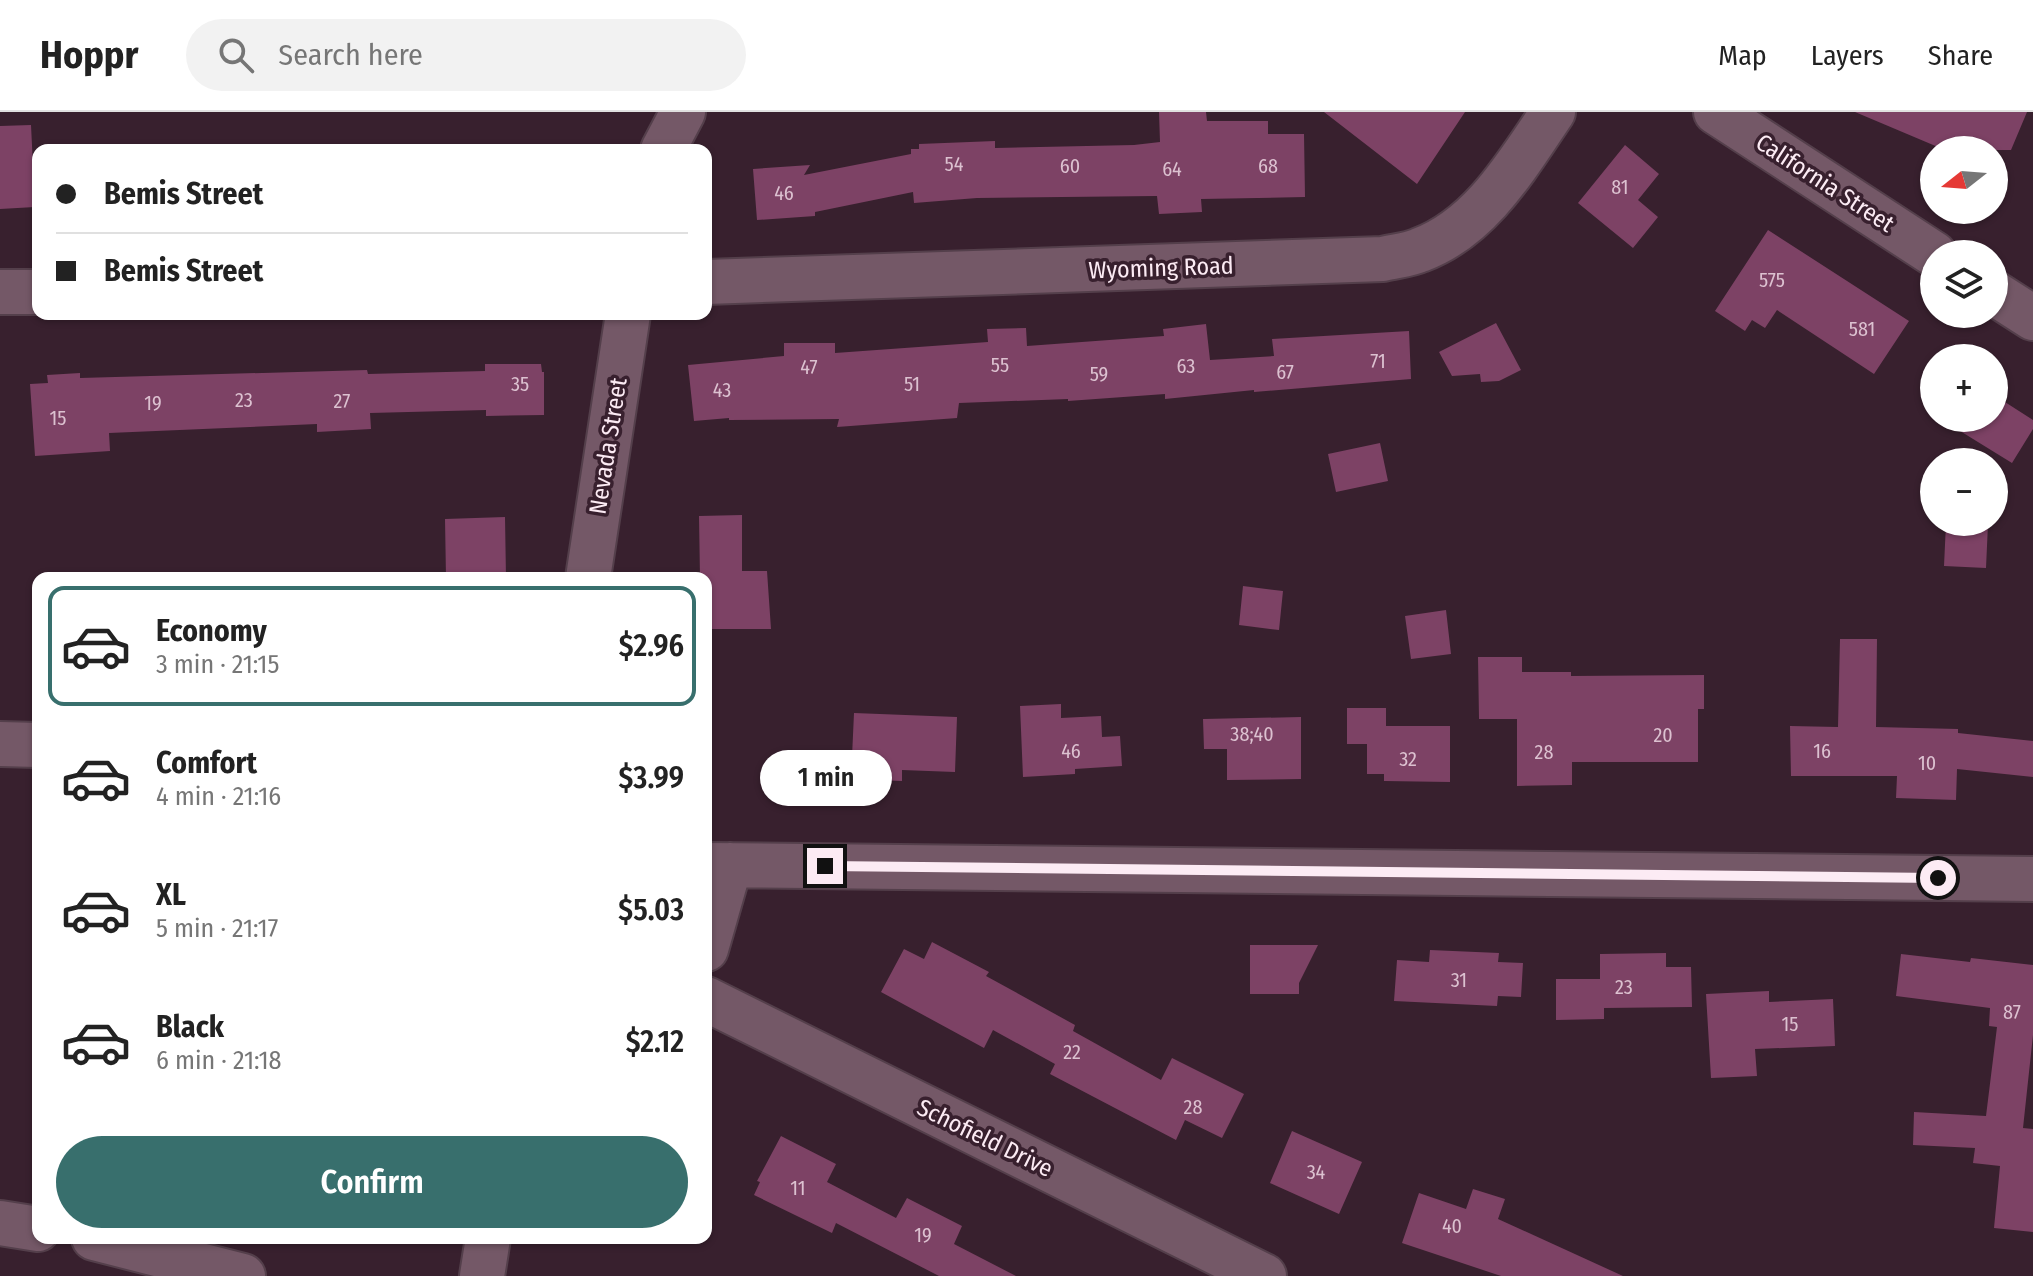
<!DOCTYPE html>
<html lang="en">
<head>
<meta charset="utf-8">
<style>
  body { margin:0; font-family:"Fira Sans Condensed",sans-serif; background:#f2f2f2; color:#222; height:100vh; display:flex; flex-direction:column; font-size:30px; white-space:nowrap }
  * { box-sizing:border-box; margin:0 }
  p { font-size:26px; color:#767676 }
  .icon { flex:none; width:44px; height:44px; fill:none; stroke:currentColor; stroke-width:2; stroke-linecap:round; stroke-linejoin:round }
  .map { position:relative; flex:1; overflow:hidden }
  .side { position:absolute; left:32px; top:460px; width:680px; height:672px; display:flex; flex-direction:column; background:#fff; border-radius:16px; box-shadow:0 2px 6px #0004 }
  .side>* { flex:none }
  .banner { position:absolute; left:32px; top:32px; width:680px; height:176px; border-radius:16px; box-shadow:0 2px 6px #0004; display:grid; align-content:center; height:176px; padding:0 24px; background:#fff }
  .needle { width:52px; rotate:253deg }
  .controls { position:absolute; left:1920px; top:24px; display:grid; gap:16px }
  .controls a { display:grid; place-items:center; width:88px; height:88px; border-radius:50%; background:#fff; box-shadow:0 2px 6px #0004; font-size:40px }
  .end { position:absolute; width:36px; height:36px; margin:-18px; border:10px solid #fcebf4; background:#111; box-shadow:0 0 0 4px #111 }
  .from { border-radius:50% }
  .bubble { position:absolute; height:56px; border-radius:28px; background:#fff; box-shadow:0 2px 6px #0004; font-size:26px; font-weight:600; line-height:56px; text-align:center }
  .banner b { display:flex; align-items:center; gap:28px; height:76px; font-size:30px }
  .banner b+b { border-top:2px solid #e0e0e0 }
  .banner i { width:20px; height:20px; background:#222 }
  ul { padding:14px 0 0; list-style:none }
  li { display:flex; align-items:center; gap:24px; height:120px; margin:0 16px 12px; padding:0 8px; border:4px solid transparent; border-radius:16px }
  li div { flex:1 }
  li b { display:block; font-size:30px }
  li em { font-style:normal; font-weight:600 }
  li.current { border-color:#386f6d }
  li>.icon { width:72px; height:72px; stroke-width:1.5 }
  .cta { display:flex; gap:16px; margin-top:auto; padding:16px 24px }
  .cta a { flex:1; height:92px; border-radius:48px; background:#386f6d; color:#fff; font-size:32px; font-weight:600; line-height:92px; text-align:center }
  header { display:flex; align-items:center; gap:48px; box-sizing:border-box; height:112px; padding:0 40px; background:#fff; border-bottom:2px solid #e0e0e0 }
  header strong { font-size:38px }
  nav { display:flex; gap:44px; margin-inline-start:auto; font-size:28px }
  .search { width:560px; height:72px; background:#f2f2f2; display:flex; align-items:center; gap:20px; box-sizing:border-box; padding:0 28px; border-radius:44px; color:#767676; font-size:30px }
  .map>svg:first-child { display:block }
  .building { fill:#7d4265 }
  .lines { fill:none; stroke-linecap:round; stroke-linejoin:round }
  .minor-casing { stroke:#543f4b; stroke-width:48 }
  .minor { stroke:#745867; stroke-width:44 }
  .route { stroke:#fcebf4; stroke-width:10 }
  .labels { text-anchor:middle; stroke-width:7; stroke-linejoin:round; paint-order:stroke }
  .number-label { font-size:20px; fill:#dcc1d0 }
  .street-label { font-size:24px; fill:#fcebf4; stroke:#38202e }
</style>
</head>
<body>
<header>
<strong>Hoppr</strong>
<div class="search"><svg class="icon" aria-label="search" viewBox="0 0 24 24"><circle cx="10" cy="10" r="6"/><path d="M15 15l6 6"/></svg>Search here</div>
<nav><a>Map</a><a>Layers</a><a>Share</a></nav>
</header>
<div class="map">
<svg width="2033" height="1164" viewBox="0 0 2033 1164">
  <rect width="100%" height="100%" fill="#38202e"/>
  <!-- building -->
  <path class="building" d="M 1159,0 L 1206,0 L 1207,9 L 1268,9 L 1268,22 L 1304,22 L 1305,85 L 1201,87 L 1202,100 L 1159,102 L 1157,84 L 977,86 L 914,91 L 913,80 L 815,100 L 815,104 L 757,108 L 753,57 L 810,53 L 804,63 L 911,42 L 911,37 L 919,37 L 919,32 L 995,29 L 995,36 L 1134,33 L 1160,30 Z
    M 1324,0 L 1465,0 L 1417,72 Z
    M 1855,0 L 2027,0 L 2011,38 L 1945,38 Z
    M 31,13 L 35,95 L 0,97 L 0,14 Z
    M 1625,33 L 1659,62 L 1638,88 L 1658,105 L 1633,136 L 1578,91 Z
    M 1768,118 L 1909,209 L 1874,262 L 1777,198 L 1765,216 L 1752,208 L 1745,219 L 1715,199 Z
    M 1496,211 L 1521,258 L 1499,269 L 1481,270 L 1480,262 L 1452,264 L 1439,240 Z
    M 1206,212 L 1210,248 L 1274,244 L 1272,227 L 1409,219 L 1411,267 L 1254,280 L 1254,278 L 1165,287 L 1165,282 L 1068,289 L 1068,287 L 959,291 L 957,306 L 837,315 L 839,307 L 729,308 L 729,306 L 694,309 L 688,253 L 784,244 L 784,231 L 835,231 L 835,241 L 988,230 L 987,217 L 1026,216 L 1027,234 L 1164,224 L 1163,217 Z
    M 485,252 L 541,252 L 542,260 L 544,260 L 544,303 L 486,304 L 486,298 L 370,301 L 371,317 L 317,320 L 317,312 L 109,321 L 110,339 L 35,344 L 30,272 L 48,271 L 47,263 L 80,261 L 80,266 L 367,258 L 368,262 L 485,259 Z
    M 1994,283 L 2033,308 L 2033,317 L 2012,351 L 1939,306 L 1994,306 Z
    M 1380,331 L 1388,369 L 1336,380 L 1328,342 Z
    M 742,403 L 742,459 L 767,459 L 771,517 L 710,517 L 710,469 L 700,466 L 699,404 Z
    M 505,405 L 506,466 L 446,466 L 445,407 Z
    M 1946,411 L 1988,412 L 1986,456 L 1944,454 Z
    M 1243,474 L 1283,479 L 1279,518 L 1239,513 Z
    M 1446,498 L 1451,542 L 1411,547 L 1405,504 Z
    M 1840,527 L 1877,527 L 1876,615 L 1958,617 L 1958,621 L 2033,629 L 2033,665 L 1957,657 L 1956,688 L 1896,686 L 1897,664 L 1791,664 L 1790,614 L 1838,615 Z
    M 1478,545 L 1522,545 L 1522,560 L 1571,560 L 1571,564 L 1704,563 L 1704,597 L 1698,597 L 1698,650 L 1572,650 L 1572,673 L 1517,674 L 1517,607 L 1479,607 Z
    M 1061,592 L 1061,606 L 1101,604 L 1102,625 L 1120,624 L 1122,654 L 1075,657 L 1075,662 L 1023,665 L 1020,594 Z
    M 1347,596 L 1386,596 L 1386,614 L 1450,614 L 1450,670 L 1384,669 L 1384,662 L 1367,662 L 1367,632 L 1347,632 Z
    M 854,601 L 957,605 L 955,660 L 902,658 L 902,669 L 851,667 Z
    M 1301,605 L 1301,667 L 1227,668 L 1227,637 L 1204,637 L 1203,607 Z
    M 932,830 L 989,860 L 986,864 L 1075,913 L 1073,919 L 1161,968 L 1172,946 L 1244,982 L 1222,1026 L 1185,1008 L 1176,1028 L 1050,962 L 1055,952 L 993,918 L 984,936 L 881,880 L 904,837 L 924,847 Z
    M 1250,833 L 1318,833 L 1299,871 L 1299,882 L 1250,882 Z
    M 1430,838 L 1499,841 L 1498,850 L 1523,851 L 1521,885 L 1498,884 L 1497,894 L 1394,889 L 1397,848 L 1429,850 Z
    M 1666,841 L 1666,855 L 1691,855 L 1692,895 L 1604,896 L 1604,907 L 1556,908 L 1556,867 L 1600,867 L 1600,842 Z
    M 1901,842 L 1970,850 L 1971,846 L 2033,853 L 2033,923 L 2023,1016 L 2033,1017 L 2033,1120 L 1994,1116 L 2000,1054 L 1973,1051 L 1975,1036 L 1913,1033 L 1914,1000 L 1986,1004 L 1997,915 L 1989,914 L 1990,896 L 1896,884 Z
    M 1769,879 L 1769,890 L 1833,887 L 1835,934 L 1755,937 L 1757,964 L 1711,966 L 1706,882 Z
    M 1292,1019 L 1362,1050 L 1339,1102 L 1270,1071 Z
    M 781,1024 L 836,1052 L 827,1070 L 896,1106 L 907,1086 L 962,1114 L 954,1132 L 1016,1164 L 939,1164 L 836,1111 L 832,1121 L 754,1083 L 760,1070 L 757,1069 Z
    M 1473,1077 L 1505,1087 L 1498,1107 L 1623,1164 L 1501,1164 L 1402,1131 L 1419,1081 L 1466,1097 Z"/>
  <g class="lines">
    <!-- minor casing -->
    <g class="minor-casing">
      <path id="minor" d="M 1716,0 L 1934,142
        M 663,38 L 683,0
        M 706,170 L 1383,147 C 1395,144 1409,143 1420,138 C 1482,115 1518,51 1553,0
        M 0,180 L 38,180
        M 1994,181 L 2033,206
        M 588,466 L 628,202
        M 0,632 L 38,633
        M 706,753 L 2033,767
        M 706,837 L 730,753
        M 706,887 L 1264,1164
        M 0,1111 L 38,1117
        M 94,1126 L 243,1164
        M 482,1164 L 488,1126"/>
    </g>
    <!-- minor -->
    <use href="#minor" class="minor"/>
  </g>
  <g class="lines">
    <!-- route -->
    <path class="route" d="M 825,754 L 1938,766"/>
  </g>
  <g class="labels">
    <!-- number labels -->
    <g class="number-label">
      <text x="954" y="59">54</text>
      <text x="1070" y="61">60</text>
      <text x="1268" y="61">68</text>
      <text x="1172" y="64">64</text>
      <text x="1620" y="82">81</text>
      <text x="784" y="88">46</text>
      <text x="1772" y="175">575</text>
      <text x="1862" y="224">581</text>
      <text x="1378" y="256">71</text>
      <text x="1000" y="260">55</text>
      <text x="1186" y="261">63</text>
      <text x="809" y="262">47</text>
      <text x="1285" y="267">67</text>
      <text x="1099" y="269">59</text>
      <text x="520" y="279">35</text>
      <text x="912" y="279">51</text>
      <text x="722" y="285">43</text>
      <text x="244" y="295">23</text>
      <text x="342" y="296">27</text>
      <text x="153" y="298">19</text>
      <text x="58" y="313">15</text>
      <text x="1252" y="629">38;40</text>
      <text x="1663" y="630">20</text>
      <text x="1071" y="646">46</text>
      <text x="1822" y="646">16</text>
      <text x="1544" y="647">28</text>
      <text x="1408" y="654">32</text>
      <text x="1927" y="658">10</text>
      <text x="1459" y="875">31</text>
      <text x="1624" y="882">23</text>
      <text x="2012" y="907">87</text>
      <text x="1790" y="919">15</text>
      <text x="1072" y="947">22</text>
      <text x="1193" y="1002">28</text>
      <text x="1316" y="1067">34</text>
      <text x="798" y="1083">11</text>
      <text x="1452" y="1121">40</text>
      <text x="923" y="1130">19</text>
    </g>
    <!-- street labels -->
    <g class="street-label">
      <text transform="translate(1825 71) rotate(33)" y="8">California Street</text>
      <text transform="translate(1161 156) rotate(-2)" y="8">Wyoming Road</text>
      <text transform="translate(608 334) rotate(-81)" y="8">Nevada Street</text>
      <text transform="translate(985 1026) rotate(26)" y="8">Schofield Drive</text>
    </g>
  </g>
</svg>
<div class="controls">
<a><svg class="needle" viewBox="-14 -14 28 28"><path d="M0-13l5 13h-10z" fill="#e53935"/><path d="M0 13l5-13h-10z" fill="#767676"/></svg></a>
<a><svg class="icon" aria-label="layers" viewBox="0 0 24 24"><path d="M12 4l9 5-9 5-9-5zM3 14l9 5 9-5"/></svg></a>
<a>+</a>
<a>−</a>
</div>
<i class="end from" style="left:1938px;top:766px"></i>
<i class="end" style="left:825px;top:754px"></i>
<div class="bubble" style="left:760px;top:638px;width:132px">1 min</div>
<div class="banner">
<b><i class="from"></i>Bemis Street</b>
<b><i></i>Bemis Street</b>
</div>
<section class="side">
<ul>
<li class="current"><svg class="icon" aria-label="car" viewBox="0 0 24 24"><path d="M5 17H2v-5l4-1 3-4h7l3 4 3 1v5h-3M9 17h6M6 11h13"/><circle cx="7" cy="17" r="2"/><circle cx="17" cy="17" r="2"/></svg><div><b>Economy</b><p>3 min · 21:15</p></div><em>$2.96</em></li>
<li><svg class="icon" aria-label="car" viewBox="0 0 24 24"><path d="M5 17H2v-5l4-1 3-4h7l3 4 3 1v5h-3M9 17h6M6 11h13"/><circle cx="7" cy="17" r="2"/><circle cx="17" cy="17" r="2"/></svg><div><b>Comfort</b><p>4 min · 21:16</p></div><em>$3.99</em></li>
<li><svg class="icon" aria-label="car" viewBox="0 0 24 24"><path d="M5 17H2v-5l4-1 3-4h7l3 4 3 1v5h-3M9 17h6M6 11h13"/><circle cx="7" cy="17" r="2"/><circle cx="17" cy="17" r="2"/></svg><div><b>XL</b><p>5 min · 21:17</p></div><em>$5.03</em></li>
<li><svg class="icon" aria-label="car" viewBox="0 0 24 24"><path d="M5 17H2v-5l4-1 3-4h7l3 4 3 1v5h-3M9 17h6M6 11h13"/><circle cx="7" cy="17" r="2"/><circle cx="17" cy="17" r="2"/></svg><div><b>Black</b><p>6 min · 21:18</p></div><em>$2.12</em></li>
</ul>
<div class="cta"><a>Confirm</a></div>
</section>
</div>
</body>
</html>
